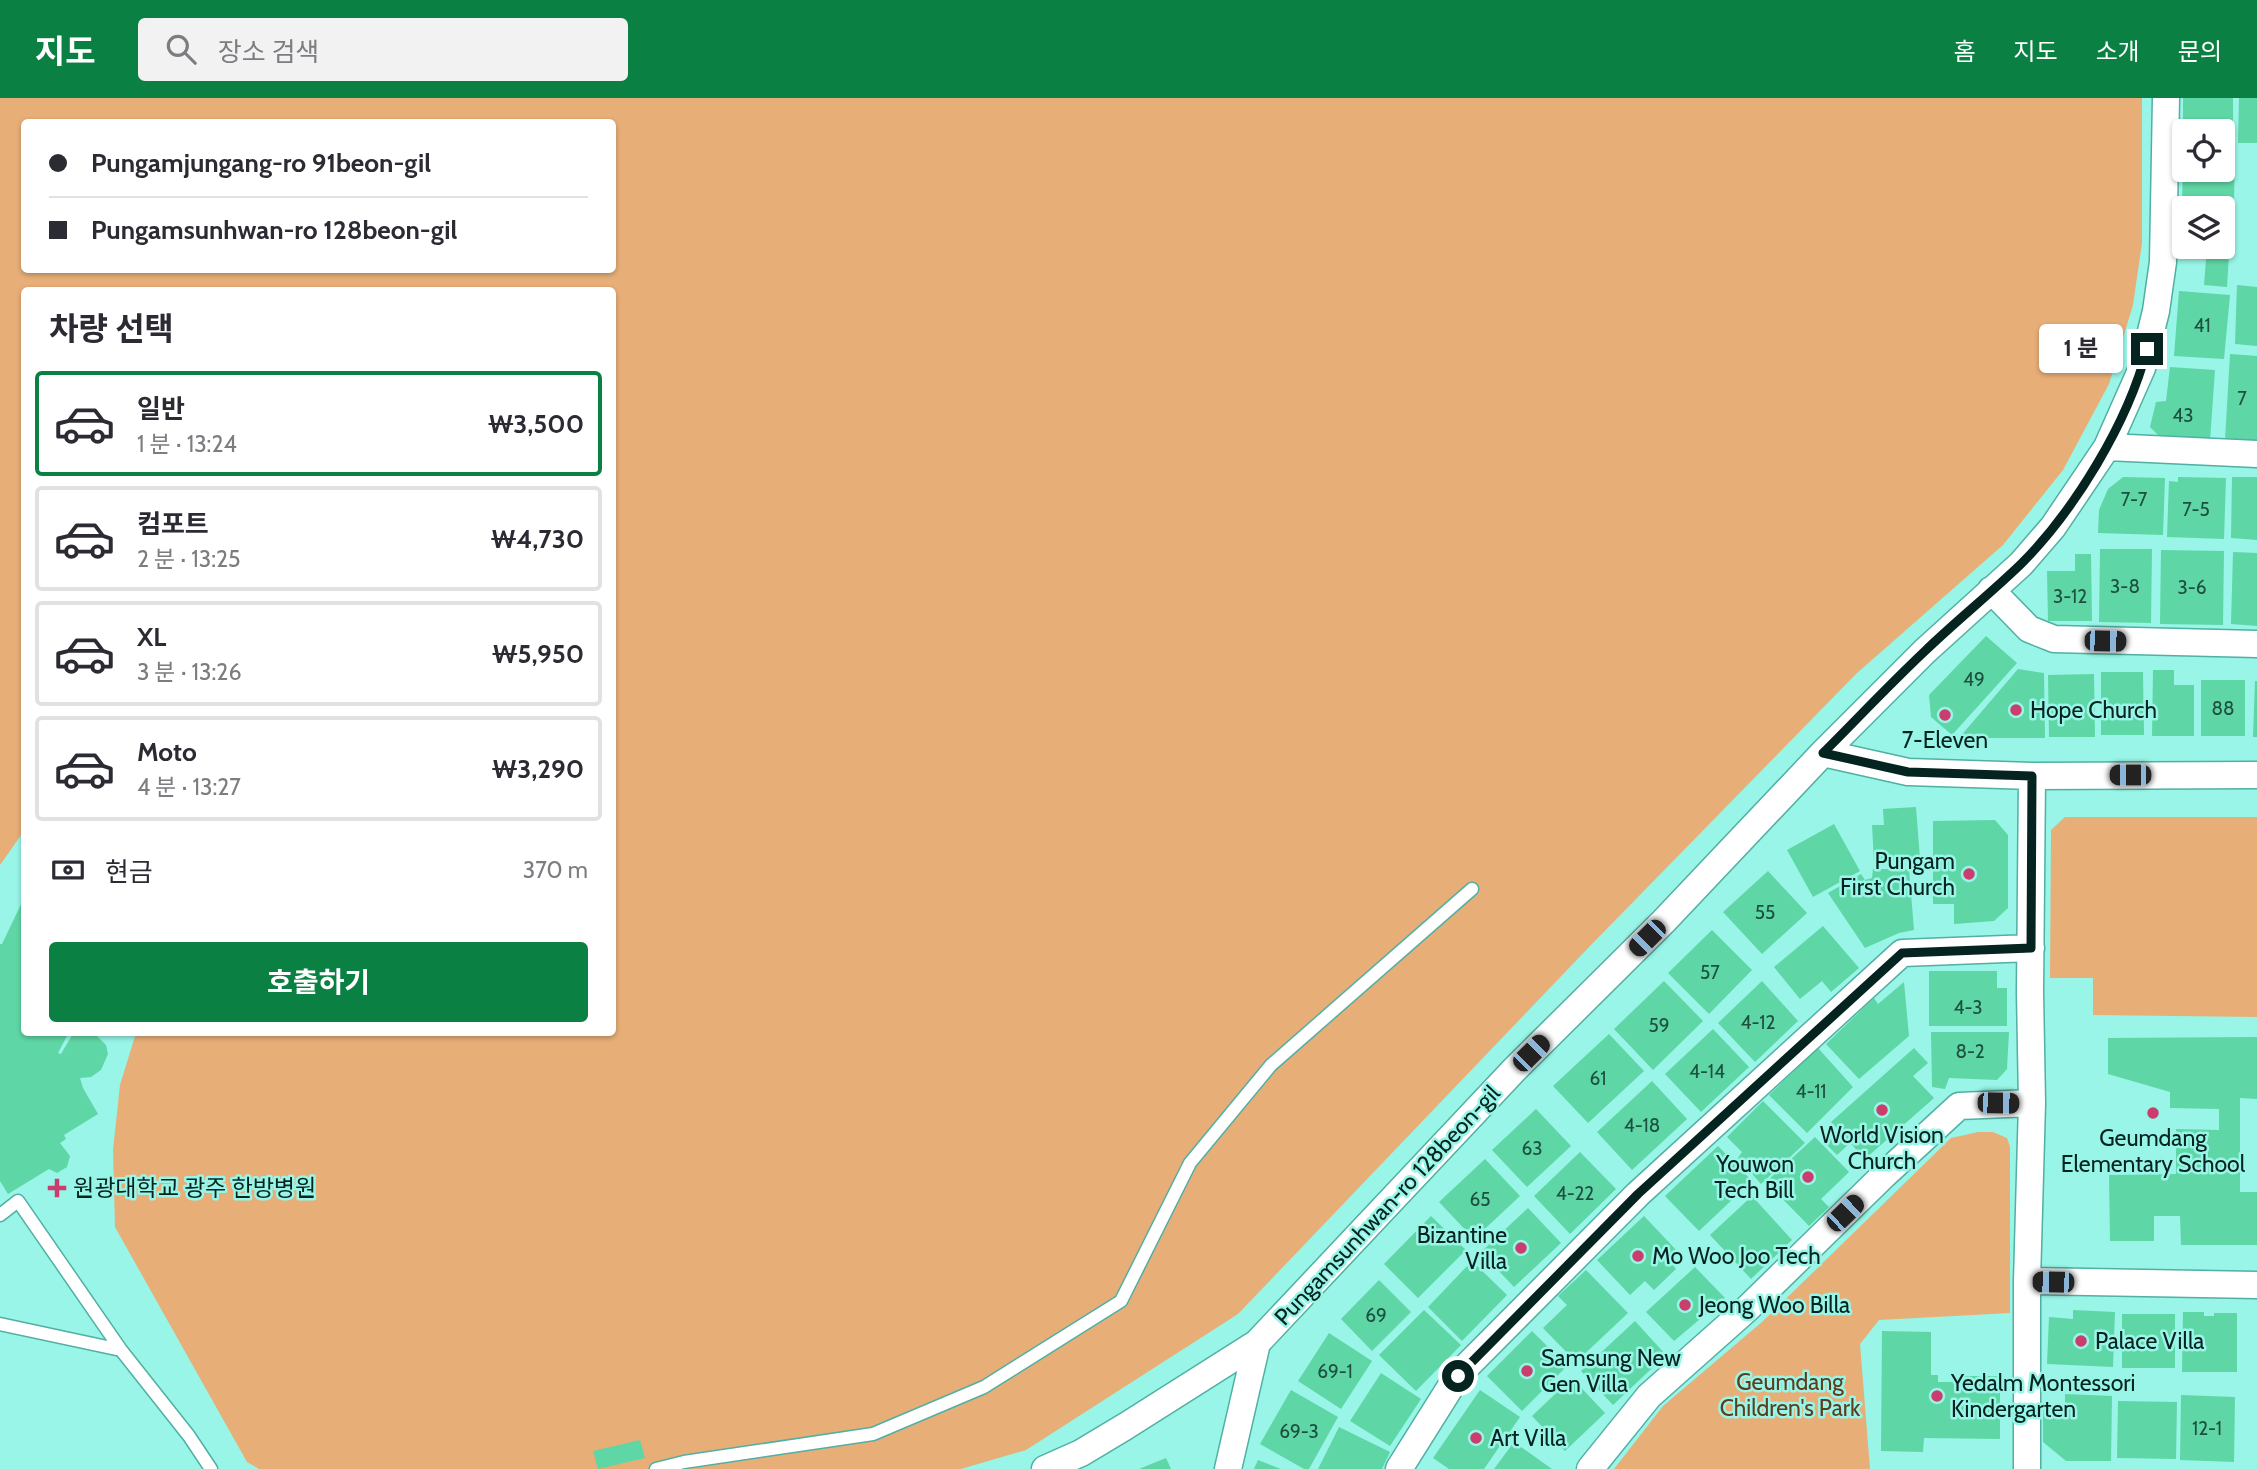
<!DOCTYPE html>
<html lang="ko">
<head>
<meta charset="utf-8">
<style>
  body { margin:0; font-family:Cabin,"Noto Sans KR",sans-serif; background:#f2f2f3; color:#2b2b33; height:100vh; display:flex; flex-direction:column; font-size:26px; white-space:nowrap }
  * { box-sizing:border-box; margin:0 }
  p { font-size:23px; color:#7c7c81 }
  .icon { flex:none; width:38px; height:38px; fill:none; stroke:currentColor; stroke-width:2; stroke-linecap:round; stroke-linejoin:round }
  .map { position:relative; flex:1; overflow:hidden }
  .sheet { position:absolute; left:21px; top:189px; width:595px; height:749px; display:flex; flex-direction:column; background:#fff; border-radius:7px; box-shadow:0 2px 5px #0004 }
  .sheet>* { flex:none }
  .guide { position:absolute; left:21px; top:21px; width:595px; height:154px; border-radius:7px; box-shadow:0 2px 5px #0004; display:grid; align-content:center; height:154px; padding:0 28px; background:#fff }
  .tools { position:absolute; left:2172px; top:21px; display:grid; gap:14px }
  .tools a { display:grid; place-items:center; width:63px; height:63px; border-radius:7px; background:#fff; box-shadow:0 2px 5px #0004; font-size:35px }
  .end { position:absolute; width:32px; height:32px; margin:-16px; border:9px solid #052420; background:#fff; box-shadow:0 0 0 4px #fff }
  .from { border-radius:50% }
  .bubble { position:absolute; height:49px; border-radius:7px; background:#fff; box-shadow:0 2px 5px #0004; font-size:23px; font-weight:700; line-height:49px; text-align:center }
  .car { position:absolute; width:21px; height:42px; margin:-21px -10px; border-radius:9px; box-shadow:0 0 5px 2px #0007; background:linear-gradient(#222 24%,#8ab4d8 0 40%,#222 0 76%,#8ab4d8 0 86%,#222 0) }
  .guide b { display:flex; align-items:center; gap:24px; height:66px; font-size:26px }
  .guide b+b { border-top:2px solid #e1e1e2 }
  .guide i { width:18px; height:18px; background:#2b2b33 }
  ul { padding:0; list-style:none }
  li { display:flex; align-items:center; gap:21px; height:105px; margin:0 14px 10px; padding:0 14px; border:4px solid #e1e1e2; border-radius:7px }
  li div { flex:1 }
  li b { display:block; font-size:26px }
  li em { font-style:normal; font-weight:700 }
  li.current { border-color:#0b8043 }
  li>.icon { width:63px; height:63px; stroke-width:1.5 }
  h2 { padding:0 28px; font-size:32px; line-height:84px }
  .pay { display:flex; align-items:center; gap:18px; height:77px; padding:0 28px; font-size:26px }
  .pay p { margin-inline-start:auto }
  .action { display:flex; gap:14px; margin-top:auto; padding:14px 28px }
  .action a { flex:1; height:80px; border-radius:7px; background:#0b8043; color:#fff; font-size:28px; font-weight:700; line-height:80px; text-align:center }
  header { display:flex; align-items:center; gap:42px; box-sizing:border-box; height:98px; padding:0 35px; background:#0b8043; color:#fff }
  header strong { font-size:33px }
  nav { display:flex; gap:38px; margin-inline-start:auto; font-size:24px }
  .search { width:490px; height:63px; background:#f2f2f3; display:flex; align-items:center; gap:18px; box-sizing:border-box; padding:0 24px; border-radius:7px; color:#7c7c81; font-size:26px }
  .map>svg:first-child { display:block }
  .green { fill:#e7ae78; fill-rule:evenodd }
  .building { fill:#5fd6a5 }
  .lines { fill:none; stroke-linecap:round; stroke-linejoin:round }
  .service-casing { stroke:#51afa3; stroke-width:15 }
  .minor-casing { stroke:#51afa3; stroke-width:29 }
  .service { stroke:#fff; stroke-width:12 }
  .minor { stroke:#fff; stroke-width:26 }
  .route { stroke:#052420; stroke-width:9 }
  .poi-dot { fill:#ca3d6d; stroke:#98f5e7; stroke-width:2.5 }
  .labels { text-anchor:middle; stroke-width:5; stroke-linejoin:round; paint-order:stroke }
  .number-label { font-size:19px; fill:#1c5041 }
  .poi-label { font-size:23px; fill:#052420; stroke:#98f5e7; text-anchor:start }
  .street-label { font-size:23px; fill:#052420; stroke:#98f5e7 }
  .park-label { font-size:23px; fill:#5d3d1e; stroke:#98f5e7 }
</style>
</head>
<body>
<header>
<strong>지도</strong>
<div class="search"><svg class="icon" aria-label="search" viewBox="0 0 24 24"><circle cx="10" cy="10" r="6"/><path d="M15 15l6 6"/></svg>장소 검색</div>
<nav><a>홈</a><a>지도</a><a>소개</a><a>문의</a></nav>
</header>
<div class="map">
<svg width="2257" height="1371" viewBox="0 0 2257 1371">
  <rect width="100%" height="100%" fill="#98f5e7"/>
  <!-- green -->
  <path class="green" d="M 0,0 L 2142,0 L 2142,145 L 2133,207 L 2109,286 L 2063,372 L 2003,447 L 1857,575 L 1590,848 L 1238,1216 L 1026,1352 L 961,1371 L 259,1371 L 247,1364 L 115,1129 L 113,1052 L 120,987 L 136,935 L 612,934 L 612,192 L 24,192 L 24,733 L 0,767 ZM 24,24 L 612,24 L 612,172 L 24,172 Z
    M 2065,719 L 2257,719 L 2257,919 L 2093,917 L 2093,880 L 2050,880 L 2051,732 Z
    M 1978,1034 L 1993,1034 L 2007,1040 L 2010,1049 L 2010,1215 L 1879,1222 L 1860,1246 L 1870,1371 L 1614,1371 L 1663,1308 L 1762,1224 L 1951,1040 Z"/>
  <!-- building -->
  <path class="building" d="M 2183,0 L 2233,0 L 2233,40 L 2222,40 L 2222,33 L 2183,33 Z
    M 2239,0 L 2257,0 L 2257,45 L 2238,45 Z
    M 2222,48 L 2235,49 L 2234,103 L 2182,102 L 2183,72 L 2222,72 Z
    M 2222,125 L 2231,125 L 2227,189 L 2204,187 L 2207,149 L 2222,149 Z
    M 2237,187 L 2257,189 L 2257,248 L 2235,246 Z
    M 2179,193 L 2230,197 L 2224,261 L 2174,258 Z
    M 2230,256 L 2257,258 L 2257,344 L 2225,342 Z
    M 2170,269 L 2215,272 L 2210,343 L 2161,340 L 2150,329 L 2156,304 L 2166,303 Z
    M 2123,379 L 2165,380 L 2163,437 L 2098,435 L 2099,412 L 2108,391 Z
    M 2178,379 L 2226,380 L 2224,441 L 2167,439 L 2169,383 L 2178,384 Z
    M 2232,379 L 2257,379 L 2257,442 L 2231,440 Z
    M 2100,451 L 2152,451 L 2151,525 L 2099,524 Z
    M 2161,452 L 2224,453 L 2223,527 L 2160,526 Z
    M 2233,454 L 2257,455 L 2257,528 L 2231,526 Z
    M 2075,456 L 2091,456 L 2092,523 L 2048,523 L 2047,473 L 2075,473 Z
    M 1986,538 L 2017,565 L 1952,637 L 1931,619 L 1929,597 Z
    M 2018,571 L 2044,575 L 2045,640 L 1959,640 Z
    M 2153,572 L 2174,572 L 2174,587 L 2194,587 L 2194,638 L 2152,638 Z
    M 2101,574 L 2143,574 L 2144,637 L 2101,637 Z
    M 2094,576 L 2095,639 L 2049,639 L 2048,577 Z
    M 2201,582 L 2245,582 L 2245,638 L 2201,638 Z
    M 2255,583 L 2257,583 L 2257,639 L 2253,639 Z
    M 1916,709 L 1920,761 L 1874,764 L 1872,727 L 1884,727 L 1883,711 Z
    M 1995,722 L 2008,737 L 2008,810 L 1994,823 L 1954,826 L 1954,806 L 1933,806 L 1933,723 Z
    M 1834,726 L 1860,773 L 1813,799 L 1787,752 Z
    M 1873,771 L 1909,771 L 1914,832 L 1899,835 L 1865,850 L 1828,795 L 1861,776 L 1865,782 L 1872,780 Z
    M 1768,773 L 1807,815 L 1762,856 L 1723,814 Z
    M 24,800 L 24,934 L 69,934 L 58,955 L 61,956 L 74,934 L 93,934 L 106,947 L 108,956 L 101,972 L 91,979 L 80,980 L 83,990 L 98,1016 L 64,1037 L 66,1041 L 60,1045 L 70,1058 L 67,1069 L 57,1075 L 49,1071 L 8,1096 L 0,1083 L 0,846 L 2,846 Z
    M 1823,828 L 1859,870 L 1831,894 L 1822,883 L 1800,901 L 1774,869 Z
    M 1712,832 L 1752,872 L 1709,916 L 1668,875 Z
    M 1929,873 L 1997,873 L 1997,890 L 2007,890 L 2007,928 L 1929,928 Z
    M 1664,883 L 1703,923 L 1653,972 L 1614,931 Z
    M 1762,883 L 1798,923 L 1755,964 L 1718,925 Z
    M 1904,884 L 1909,938 L 1859,981 L 1826,946 L 1874,900 L 1878,906 Z
    M 1713,931 L 1749,969 L 1701,1014 L 1665,976 Z
    M 1931,934 L 2009,934 L 2007,971 L 1997,982 L 1949,980 L 1945,991 L 1932,989 Z
    M 1609,936 L 1644,973 L 1588,1025 L 1553,988 Z
    M 2257,939 L 2257,1001 L 2240,1000 L 2240,1094 L 2257,1094 L 2257,1147 L 2181,1147 L 2180,1118 L 2154,1118 L 2154,1143 L 2110,1143 L 2109,1077 L 2176,1076 L 2176,1031 L 2219,1032 L 2219,1011 L 2170,1010 L 2170,994 L 2108,976 L 2108,940 Z
    M 1818,950 L 1853,989 L 1807,1035 L 1769,997 Z
    M 1914,950 L 1928,965 L 1913,978 L 1934,1000 L 1865,1061 L 1831,1024 Z
    M 1652,983 L 1687,1021 L 1632,1072 L 1597,1034 Z
    M 1763,1003 L 1805,1045 L 1761,1086 L 1738,1060 L 1742,1054 L 1727,1039 Z
    M 1536,1011 L 1571,1048 L 1527,1089 L 1492,1052 Z
    M 1834,1031 L 1849,1046 L 1837,1057 L 1822,1042 Z
    M 1815,1039 L 1849,1074 L 1821,1101 L 1829,1109 L 1809,1128 L 1766,1084 Z
    M 1718,1048 L 1752,1083 L 1699,1133 L 1665,1098 Z
    M 1580,1054 L 1616,1091 L 1570,1136 L 1534,1098 Z
    M 1485,1061 L 1520,1098 L 1474,1141 L 1439,1104 Z
    M 1752,1098 L 1792,1142 L 1751,1181 L 1710,1137 Z
    M 1528,1110 L 1561,1145 L 1514,1189 L 1481,1154 Z
    M 1431,1118 L 1466,1152 L 1418,1200 L 1384,1166 Z
    M 1644,1118 L 1679,1155 L 1670,1164 L 1676,1171 L 1654,1192 L 1645,1183 L 1630,1197 L 1597,1162 Z
    M 1472,1163 L 1507,1197 L 1462,1243 L 1428,1209 Z
    M 1695,1169 L 1725,1200 L 1674,1243 L 1646,1214 Z
    M 1586,1172 L 1628,1215 L 1576,1264 L 1543,1230 L 1567,1207 L 1558,1198 Z
    M 1379,1182 L 1411,1214 L 1372,1253 L 1341,1221 Z
    M 1424,1212 L 1461,1247 L 1416,1293 L 1379,1257 Z
    M 2073,1212 L 2115,1214 L 2113,1269 L 2047,1266 L 2049,1219 L 2073,1221 Z
    M 2183,1214 L 2204,1214 L 2204,1218 L 2214,1218 L 2214,1215 L 2237,1215 L 2237,1274 L 2182,1274 Z
    M 2122,1216 L 2175,1216 L 2175,1270 L 2122,1270 Z
    M 1635,1223 L 1666,1257 L 1613,1307 L 1581,1273 Z
    M 1532,1233 L 1567,1268 L 1522,1313 L 1487,1278 Z
    M 1882,1233 L 1931,1234 L 1931,1277 L 1938,1277 L 1938,1284 L 1953,1284 L 1953,1278 L 2000,1278 L 2000,1341 L 1924,1340 L 1923,1354 L 1881,1353 Z
    M 1329,1235 L 1372,1263 L 1341,1311 L 1298,1283 Z
    M 1381,1275 L 1421,1301 L 1390,1348 L 1350,1323 Z
    M 1572,1280 L 1605,1315 L 1565,1353 L 1532,1318 Z
    M 1291,1292 L 1338,1319 L 1309,1371 L 1304,1371 L 1260,1346 Z
    M 1480,1292 L 1520,1319 L 1484,1371 L 1449,1371 L 1433,1360 Z
    M 2065,1296 L 2112,1298 L 2111,1363 L 2066,1363 L 2043,1344 L 2043,1310 L 2065,1310 Z
    M 2181,1297 L 2235,1299 L 2234,1364 L 2180,1362 Z
    M 2118,1303 L 2177,1304 L 2176,1361 L 2117,1360 Z
    M 1339,1329 L 1390,1354 L 1382,1371 L 1318,1371 Z
    M 640,1342 L 645,1360 L 598,1371 L 593,1353 Z
    M 1514,1344 L 1552,1371 L 1494,1371 Z
    M 1166,1360 L 1171,1371 L 1139,1371 Z
    M 1258,1362 L 1281,1371 L 1254,1371 Z"/>
  <g class="lines">
    <!-- service casing -->
    <g class="service-casing">
      <path id="service" d="M 0,1117 L 18,1103 L 121,1252 L 189,1338 L 211,1371
        M 0,1226 L 121,1252
        M 656,1371 L 684,1364 L 873,1336 L 984,1289 L 1121,1203 L 1190,1065 L 1271,967 L 1472,791"/>
    </g>
    <!-- minor casing -->
    <g class="minor-casing">
      <path id="minor" d="M 2107,349 L 2257,356
        M 1991,492 L 2029,531 L 2054,541 L 2257,546
        M 1823,655 L 1908,674 L 2032,678 L 2257,677
        M 2027,1183 L 2257,1187
        M 1045,1371 L 1081,1355 L 1126,1328 L 1257,1245 L 1515,971 L 1664,823 L 1823,655 L 1925,553 L 2021,466 L 2053,429 L 2107,349 L 2142,270 L 2156,213 L 2163,164 L 2166,0
        M 1228,1371 L 1257,1245
        M 1399,1371 L 1458,1277 L 1638,1096 L 1902,855 L 2031,850
        M 1590,1371 L 1649,1298 L 1748,1210 L 1884,1077 L 1959,1008 L 2032,1005
        M 2027,1371 L 2027,1183 L 2032,1005 L 2030,894 L 2032,678"/>
    </g>
    <!-- service -->
    <use href="#service" class="service"/>
    <!-- minor -->
    <use href="#minor" class="minor"/>
  </g>
  <g class="lines">
    <!-- route -->
    <path class="route" d="M 1458,1278 L 1638,1096 L 1902,855 L 2031,850 L 2032,678 L 1908,674 L 1823,655 C 1857,621 1890,586 1925,553 C 1956,523 1990,496 2021,466 C 2074,413 2128,325 2147,251"/>
  </g>
  <!-- markers -->
  <g class="poi-dot">
    <circle cx="2016" cy="612" r="7"/>
    <circle cx="1945" cy="617" r="7"/>
    <circle cx="1969" cy="776" r="7"/>
    <circle cx="1882" cy="1012" r="7"/>
    <circle cx="2153" cy="1015" r="7"/>
    <circle cx="1808" cy="1079" r="7"/>
    <path d="M53.5 1079.5h7v7h7v7h-7v7h-7v-7h-7v-7h7z"/>
    <circle cx="1521" cy="1150" r="7"/>
    <circle cx="1638" cy="1158" r="7"/>
    <circle cx="1685" cy="1207" r="7"/>
    <circle cx="2081" cy="1243" r="7"/>
    <circle cx="1527" cy="1273" r="7"/>
    <circle cx="1937" cy="1298" r="7"/>
    <circle cx="1476" cy="1340" r="7"/>
  </g>
  <g class="labels">
    <!-- number labels -->
    <g class="number-label">
      <text x="2202" y="234">41</text>
      <text x="2242" y="307">7</text>
      <text x="2183" y="324">43</text>
      <text x="2134" y="408">7-7</text>
      <text x="2196" y="418">7-5</text>
      <text x="2125" y="495">3-8</text>
      <text x="2192" y="496">3-6</text>
      <text x="2070" y="505">3-12</text>
      <text x="1974" y="588">49</text>
      <text x="2223" y="617">88</text>
      <text x="1765" y="821">55</text>
      <text x="1710" y="881">57</text>
      <text x="1968" y="916">4-3</text>
      <text x="1758" y="931">4-12</text>
      <text x="1659" y="934">59</text>
      <text x="1970" y="960">8-2</text>
      <text x="1707" y="980">4-14</text>
      <text x="1598" y="987">61</text>
      <text x="1811" y="1000">4-11</text>
      <text x="1642" y="1034">4-18</text>
      <text x="1532" y="1057">63</text>
      <text x="1575" y="1102">4-22</text>
      <text x="1480" y="1108">65</text>
      <text x="1376" y="1224">69</text>
      <text x="1335" y="1280">69-1</text>
      <text x="2207" y="1337">12-1</text>
      <text x="1299" y="1340">69-3</text>
    </g>
    <!-- poi labels -->
    <g class="poi-label">
      <text x="2030" y="620">Hope Church</text>
      <text x="1945" y="650" text-anchor="middle">7-Eleven</text>
      <text x="1955" y="771" text-anchor="end">Pungam<tspan x="1955" dy="26">First Church</tspan></text>
      <text x="1882" y="1045" text-anchor="middle">World Vision<tspan x="1882" dy="26">Church</tspan></text>
      <text x="2153" y="1048" text-anchor="middle">Geumdang<tspan x="2153" dy="26">Elementary School</tspan></text>
      <text x="1794" y="1074" text-anchor="end">Youwon<tspan x="1794" dy="26">Tech Bill</tspan></text>
      <text x="73" y="1098">원광대학교 광주 한방병원</text>
      <text x="1507" y="1145" text-anchor="end">Bizantine<tspan x="1507" dy="26">Villa</tspan></text>
      <text x="1652" y="1166">Mo Woo Joo Tech</text>
      <text x="1699" y="1215">Jeong Woo Billa</text>
      <text x="2095" y="1251">Palace Villa</text>
      <text x="1541" y="1268">Samsung New<tspan x="1541" dy="26">Gen Villa</tspan></text>
      <text x="1951" y="1293">Yedalm Montessori<tspan x="1951" dy="26">Kindergarten</tspan></text>
      <text x="1490" y="1348">Art Villa</text>
    </g>
    <!-- street labels -->
    <g class="street-label">
      <text transform="translate(1387 1107) rotate(-47)" y="8">Pungamsunhwan-ro 128beon-gil</text>
    </g>
    <!-- park labels -->
    <g class="park-label">
      <text x="1790" y="1292">Geumdang<tspan x="1790" dy="26">Children's Park</tspan></text>
    </g>
  </g>
</svg>
<div class="tools">
<a><svg class="icon" aria-label="locate" viewBox="0 0 24 24"><circle cx="12" cy="12" r="6"/><path d="M12 2v4M12 18v4M2 12h4M18 12h4"/></svg></a>
<a><svg class="icon" aria-label="layers" viewBox="0 0 24 24"><path d="M12 4l9 5-9 5-9-5zM3 14l9 5 9-5"/></svg></a>
</div>
<i class="end from" style="left:1458px;top:1278px"></i>
<i class="end" style="left:2147px;top:251px"></i>
<div class="bubble" style="left:2039px;top:226px;width:84px">1 분</div>
<i class="car" style="left:2105px;top:543px;rotate:91deg"></i>
<i class="car" style="left:2130px;top:677px;rotate:270deg"></i>
<i class="car" style="left:1647px;top:840px;rotate:225deg"></i>
<i class="car" style="left:1531px;top:955px;rotate:45deg"></i>
<i class="car" style="left:1998px;top:1005px;rotate:91deg"></i>
<i class="car" style="left:1845px;top:1115px;rotate:46deg"></i>
<i class="car" style="left:2053px;top:1184px;rotate:271deg"></i>
<div class="guide">
<b><i class="from"></i>Pungamjungang-ro 91beon-gil</b>
<b><i></i>Pungamsunhwan-ro 128beon-gil</b>
</div>
<section class="sheet">
<h2>차량 선택</h2>
<ul>
<li class="current"><svg class="icon" aria-label="car" viewBox="0 0 24 24"><path d="M5 17H2v-5l4-1 3-4h7l3 4 3 1v5h-3M9 17h6M6 11h13"/><circle cx="7" cy="17" r="2"/><circle cx="17" cy="17" r="2"/></svg><div><b>일반</b><p>1 분 · 13:24</p></div><em>₩3,500</em></li>
<li><svg class="icon" aria-label="car" viewBox="0 0 24 24"><path d="M5 17H2v-5l4-1 3-4h7l3 4 3 1v5h-3M9 17h6M6 11h13"/><circle cx="7" cy="17" r="2"/><circle cx="17" cy="17" r="2"/></svg><div><b>컴포트</b><p>2 분 · 13:25</p></div><em>₩4,730</em></li>
<li><svg class="icon" aria-label="car" viewBox="0 0 24 24"><path d="M5 17H2v-5l4-1 3-4h7l3 4 3 1v5h-3M9 17h6M6 11h13"/><circle cx="7" cy="17" r="2"/><circle cx="17" cy="17" r="2"/></svg><div><b>XL</b><p>3 분 · 13:26</p></div><em>₩5,950</em></li>
<li><svg class="icon" aria-label="car" viewBox="0 0 24 24"><path d="M5 17H2v-5l4-1 3-4h7l3 4 3 1v5h-3M9 17h6M6 11h13"/><circle cx="7" cy="17" r="2"/><circle cx="17" cy="17" r="2"/></svg><div><b>Moto</b><p>4 분 · 13:27</p></div><em>₩3,290</em></li>
</ul>
<div class="pay"><svg class="icon" aria-label="cash" viewBox="0 0 24 24"><path d="M3 7h18v10H3z"/><circle cx="12" cy="12" r="2"/></svg>현금<p>370 m</p></div>
<div class="action"><a>호출하기</a></div>
</section>
</div>
</body>
</html>
